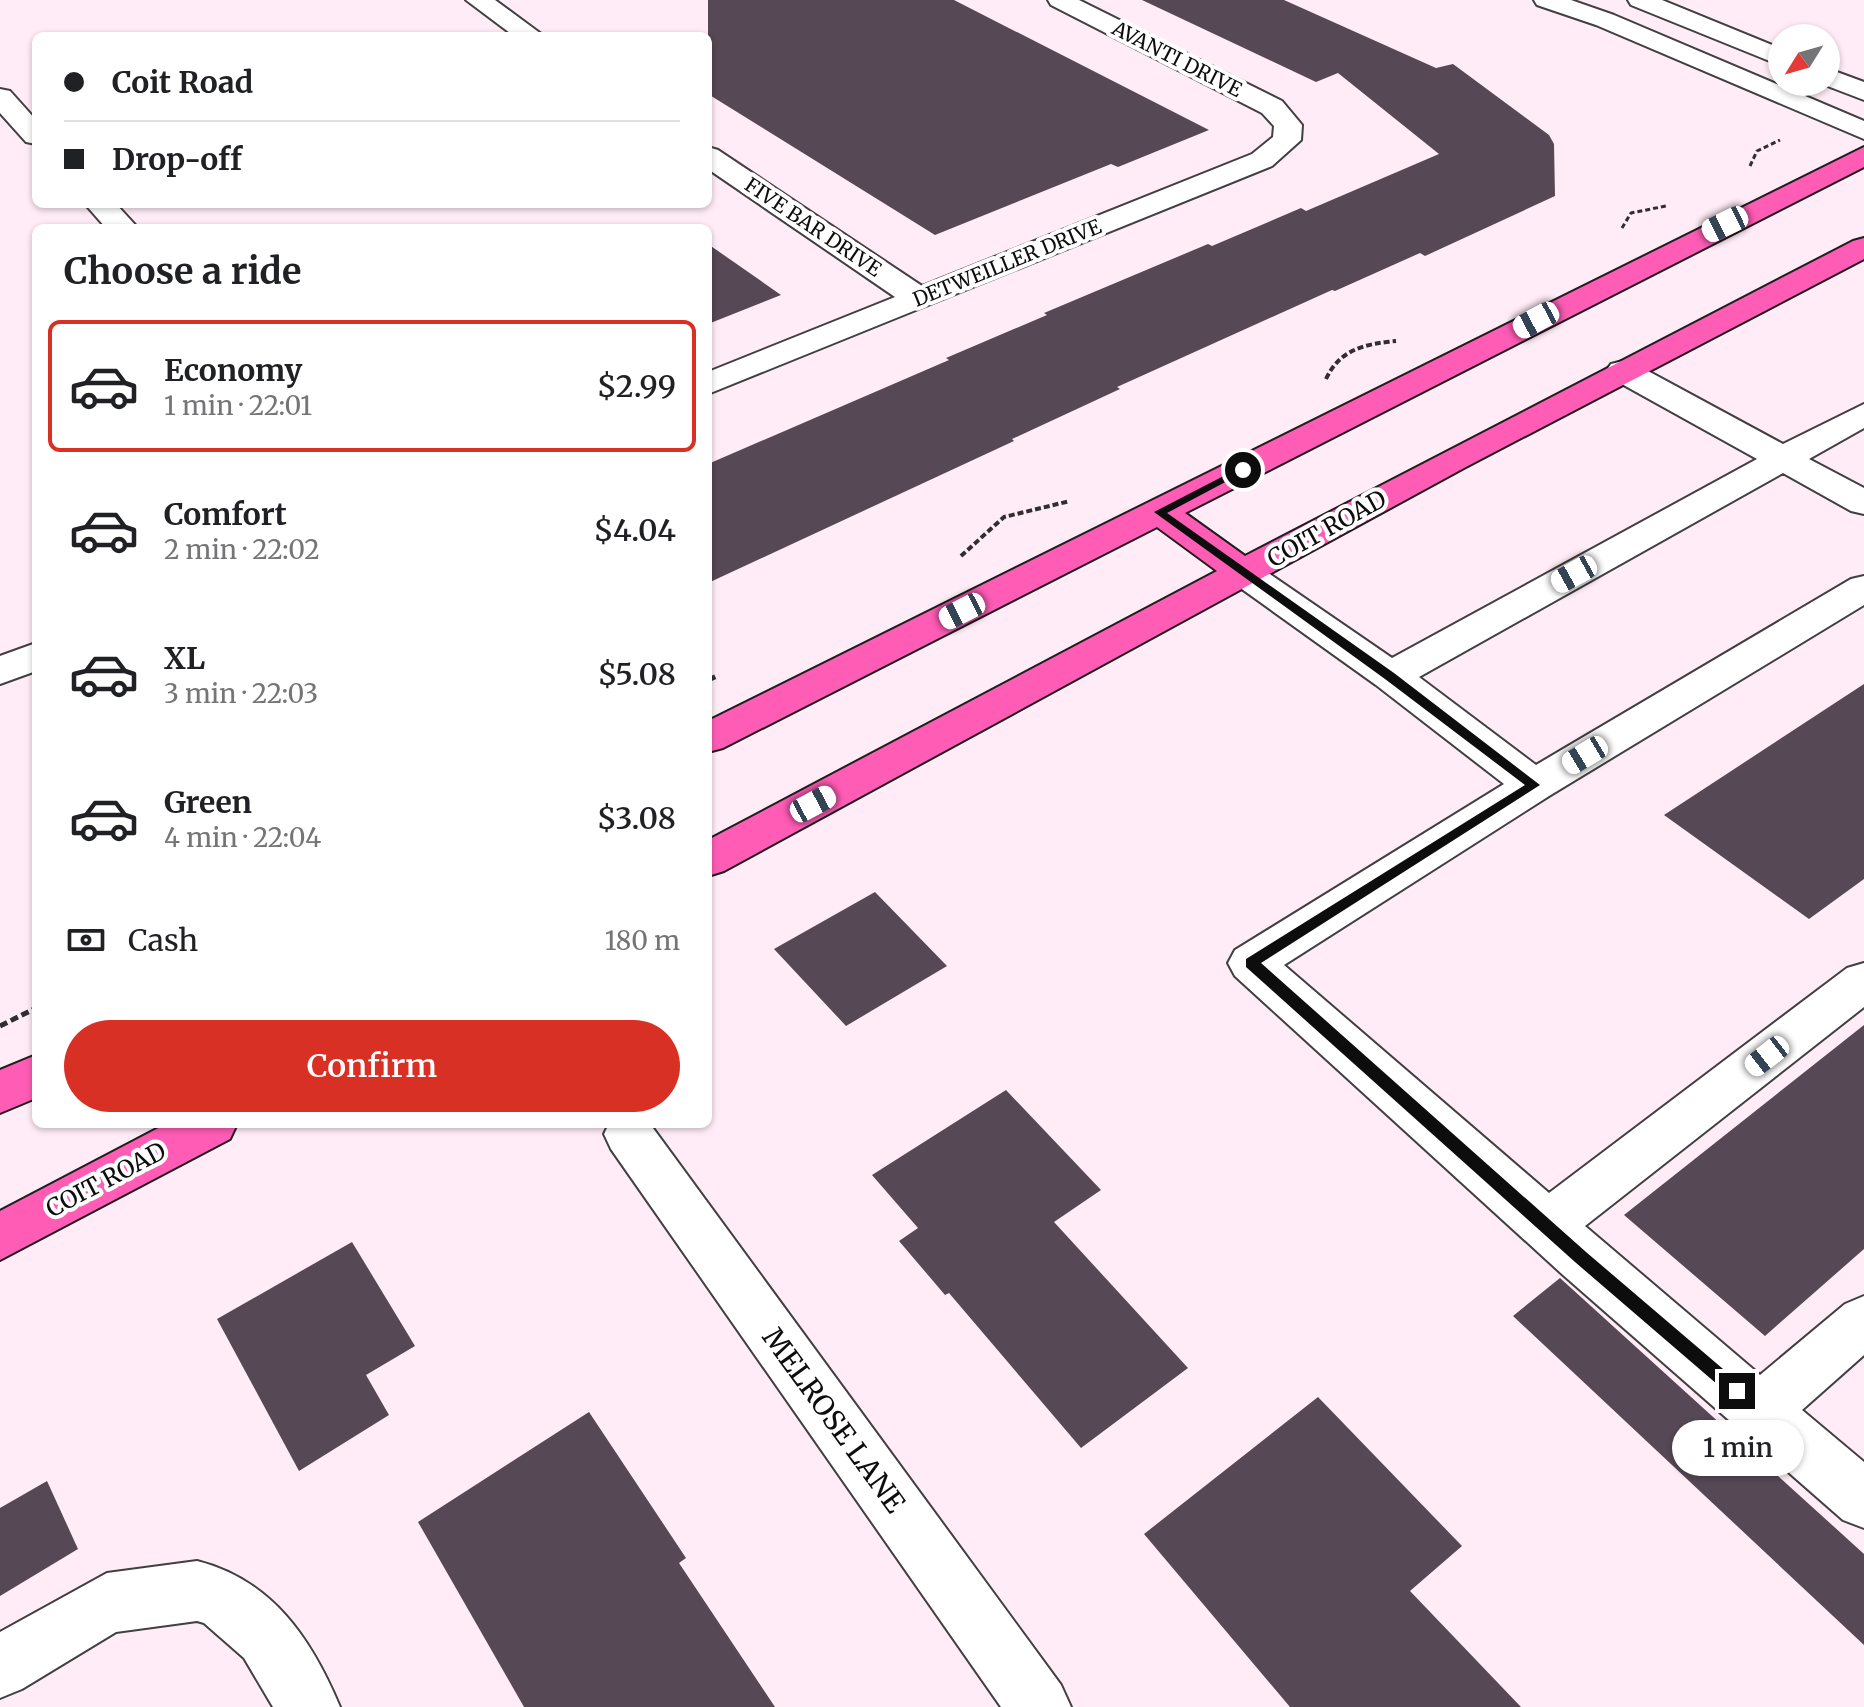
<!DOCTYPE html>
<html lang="en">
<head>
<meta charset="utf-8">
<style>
  body { margin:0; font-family:Merriweather,serif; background:#f6f6f6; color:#202124; height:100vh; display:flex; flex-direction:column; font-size:30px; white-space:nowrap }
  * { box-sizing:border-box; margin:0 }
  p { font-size:26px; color:#757577 }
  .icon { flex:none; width:44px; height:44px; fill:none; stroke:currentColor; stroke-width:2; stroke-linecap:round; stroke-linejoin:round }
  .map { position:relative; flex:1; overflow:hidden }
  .panel { position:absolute; left:32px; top:224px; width:680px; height:904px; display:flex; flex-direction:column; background:#fff; border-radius:12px; box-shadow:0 2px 6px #0004 }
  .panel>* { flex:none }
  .banner { position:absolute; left:32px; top:32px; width:680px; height:176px; border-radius:12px; box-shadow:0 2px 6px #0004; display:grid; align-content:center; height:176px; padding:0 32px; background:#fff }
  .needle { width:52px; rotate:233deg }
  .fabs { position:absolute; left:1768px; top:24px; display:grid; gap:16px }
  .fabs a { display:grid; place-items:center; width:72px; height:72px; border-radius:50%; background:#fff; box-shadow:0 2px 6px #0004; font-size:40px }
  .end { position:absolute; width:36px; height:36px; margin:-18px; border:10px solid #0d0d0d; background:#fff; box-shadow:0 0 0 4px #fff }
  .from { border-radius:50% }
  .bubble { position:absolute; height:56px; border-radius:28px; background:#fff; box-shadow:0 2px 6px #0004; font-size:26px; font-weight:600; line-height:56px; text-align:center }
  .car { position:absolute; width:24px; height:48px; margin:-24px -12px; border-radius:10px; box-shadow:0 0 6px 2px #0007; background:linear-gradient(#fff 24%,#345 0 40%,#fff 0 76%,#345 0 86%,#fff 0) }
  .banner b { display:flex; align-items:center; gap:28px; height:76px; font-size:30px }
  .banner b+b { border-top:2px solid #e0e0e0 }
  .banner i { width:20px; height:20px; background:#202124 }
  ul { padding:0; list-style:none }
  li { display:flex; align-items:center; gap:24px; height:132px; margin:0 16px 12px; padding:0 16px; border:4px solid transparent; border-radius:12px }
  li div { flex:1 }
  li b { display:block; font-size:30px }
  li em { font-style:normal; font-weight:600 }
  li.selected { border-color:#d93025 }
  li>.icon { width:72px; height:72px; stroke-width:1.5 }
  h2 { padding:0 32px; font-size:36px; line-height:96px }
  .pay { display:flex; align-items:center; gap:20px; height:88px; padding:0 32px; font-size:30px }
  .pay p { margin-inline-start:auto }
  .primary-button { display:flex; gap:16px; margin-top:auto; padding:16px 32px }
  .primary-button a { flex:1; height:92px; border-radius:48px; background:#d93025; color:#fff; font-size:32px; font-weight:600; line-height:92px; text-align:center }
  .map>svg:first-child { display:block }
  .building { fill:#564855 }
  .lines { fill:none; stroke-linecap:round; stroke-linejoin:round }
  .minor-casing { stroke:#404040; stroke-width:4 }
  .major-casing { stroke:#1e1e1e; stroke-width:4 }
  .path-far2 { stroke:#2f2f2f; stroke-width:3; stroke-dasharray:5 3; stroke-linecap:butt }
  .path-far1 { stroke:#2f2f2f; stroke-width:4; stroke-dasharray:6 3; stroke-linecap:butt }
  .path { stroke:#2f2f2f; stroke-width:5; stroke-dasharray:8 4; stroke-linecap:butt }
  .minor { fill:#fff; fill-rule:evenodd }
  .major { fill:#ff5cb5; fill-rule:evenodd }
  .route { fill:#0d0d0d }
  .labels { text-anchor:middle; stroke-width:8; stroke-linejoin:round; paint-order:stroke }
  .far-street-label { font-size:20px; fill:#0d0d0d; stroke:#fff }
  .street-label { font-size:24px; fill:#0d0d0d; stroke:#fff }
  .near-street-label { font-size:28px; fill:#0d0d0d; stroke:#fff }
</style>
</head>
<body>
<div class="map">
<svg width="1864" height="1707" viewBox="0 0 1864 1707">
  <rect width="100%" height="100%" fill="#ffecf6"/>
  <!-- building -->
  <path class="building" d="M 708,0 L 954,0 L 1209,130 L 1118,167 L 1111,164 L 935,235 L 708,94 Z
    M 1142,0 L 1284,0 L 1436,68 L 1453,64 L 1549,135 L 1554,144 L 1555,196 L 1425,256 L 1420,253 L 1335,291 L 1332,290 L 1117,387 L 1120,389 L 1012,439 L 1014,441 L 708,583 L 708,464 L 949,360 L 946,358 L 1047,315 L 1044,313 L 1208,244 L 1212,246 L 1301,208 L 1306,211 L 1439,154 L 1338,73 L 1316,82 Z
    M 708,244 L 781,295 L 708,324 Z
    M 1864,684 L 1864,879 L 1809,919 L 1664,815 Z
    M 875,892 L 947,966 L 846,1026 L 774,949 Z
    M 1864,1025 L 1864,1249 L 1765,1336 L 1624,1215 Z
    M 1006,1090 L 1101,1190 L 1054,1222 L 1188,1368 L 1081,1448 L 949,1293 L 945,1295 L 899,1241 L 918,1228 L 872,1175 Z
    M 352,1242 L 415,1346 L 366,1375 L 389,1415 L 299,1471 L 217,1319 Z
    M 1560,1278 L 1864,1554 L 1864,1645 L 1513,1316 Z
    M 1318,1397 L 1462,1546 L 1410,1591 L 1521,1707 L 1290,1707 L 1144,1534 Z
    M 589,1412 L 686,1558 L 679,1563 L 775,1707 L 524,1707 L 418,1522 Z
    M 47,1481 L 78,1549 L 0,1596 L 0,1508 Z"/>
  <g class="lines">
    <!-- minor casing -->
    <g class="minor-casing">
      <path id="minor" d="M 466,0 L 495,0 L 544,36 L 514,36 Z
        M 1048,0 L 1079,0 L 1282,101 L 1302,125 L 1301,140 L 1272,166 L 708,394 L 708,372 L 895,297 L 708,169 L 708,147 L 718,150 L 922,286 L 1252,154 L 1273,137 L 1274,126 L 1262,113 L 1051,5 Z
        M 1534,0 L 1571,0 L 1614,15 L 1864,121 L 1864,139 L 1596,25 L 1537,5 Z
        M 1628,0 L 1662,0 L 1782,49 L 1782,66 L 1631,5 Z
        M 1826,68 L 1864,82 L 1864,100 L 1817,82 L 1826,82 Z
        M 0,89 L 10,91 L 36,120 L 36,144 L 26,142 L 0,113 Z
        M 85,204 L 116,204 L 138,228 L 106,228 Z
        M 1623,361 L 1635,364 L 1783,444 L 1864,404 L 1864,428 L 1809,459 L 1864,488 L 1864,514 L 1851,511 L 1783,473 L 1419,677 L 1536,765 L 1851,579 L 1864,576 L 1864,605 L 1549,796 L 1284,965 L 1549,1193 L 1847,968 L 1864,963 L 1864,1007 L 1585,1226 L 1760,1375 L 1845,1304 L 1864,1296 L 1864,1355 L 1802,1410 L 1864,1462 L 1864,1528 L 1843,1520 L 1562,1274 L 1235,976 L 1228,963 L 1235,950 L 1504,784 L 1376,685 L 1232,582 L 1226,574 L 1232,566 L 1245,562 L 1258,566 L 1392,658 L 1757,459 L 1611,378 L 1606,371 L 1611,364 Z
        M 36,643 L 36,671 L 0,684 L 0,656 Z
        M 609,1124 L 650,1124 L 1061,1685 L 1071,1707 L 1001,1707 L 611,1149 L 604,1134 Z
        M 197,1561 C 272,1580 311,1638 340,1707 L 273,1707 L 244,1658 L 204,1623 L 197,1621 L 116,1632 L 22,1689 L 0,1698 L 0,1632 L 107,1573 Z"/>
    </g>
    <!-- major casing -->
    <g class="major-casing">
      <path id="major" d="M 1864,147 L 1864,167 L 1185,513 L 1245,556 L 1853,241 L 1864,238 L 1864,259 L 1464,468 L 724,871 L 708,876 L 708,840 L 1217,571 L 1157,527 L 723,748 L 708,752 L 708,721 Z
        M 36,1055 L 36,1098 L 0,1113 L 0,1070 Z
        M 166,1124 L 237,1124 L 230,1139 L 0,1260 L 0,1211 Z"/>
    </g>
    <!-- path-far2 -->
    <path class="path-far2" d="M 1750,166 L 1757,151 L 1780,140
      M 1622,228 L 1631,213 L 1666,206"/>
    <!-- path-far1 -->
    <path class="path-far1" d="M 1326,379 C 1340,349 1365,344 1396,341
      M 961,556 L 1004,517 L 1070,501"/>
    <!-- path -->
    <path class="path" d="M 708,680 L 719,675
      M 0,1026 L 36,1008"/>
    <!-- minor -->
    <use href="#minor" class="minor"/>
    <!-- major -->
    <use href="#major" class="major"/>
  </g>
  <!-- route -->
  <path class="route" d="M 1239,468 L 1248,470 L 1167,513 L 1394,673 L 1540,785 L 1261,963 L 1586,1252 L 1743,1386 L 1743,1397 L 1732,1397 L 1575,1262 L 1246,967 L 1246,959 L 1525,785 L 1385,679 L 1154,512 Z"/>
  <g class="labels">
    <!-- far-street labels -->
    <g class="far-street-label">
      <text transform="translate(1177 59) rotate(27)" y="7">AVANTI DRIVE</text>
      <text transform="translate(813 227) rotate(34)" y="7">FIVE BAR DRIVE</text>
      <text transform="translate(1007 263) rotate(-22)" y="7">DETWEILLER DRIVE</text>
    </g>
    <!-- street labels -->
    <g class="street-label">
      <text transform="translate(1327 529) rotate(-29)" y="8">COIT ROAD</text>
      <text transform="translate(106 1180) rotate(-28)" y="8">COIT ROAD</text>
    </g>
    <!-- near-street labels -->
    <g class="near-street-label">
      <text transform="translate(834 1420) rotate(54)" y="10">MELROSE LANE</text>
    </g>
  </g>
</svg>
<div class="fabs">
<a><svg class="needle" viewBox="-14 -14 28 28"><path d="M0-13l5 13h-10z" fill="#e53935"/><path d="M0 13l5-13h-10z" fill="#757577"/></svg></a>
</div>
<i class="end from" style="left:1243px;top:470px"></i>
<i class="end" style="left:1737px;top:1391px"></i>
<div class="bubble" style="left:1672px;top:1420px;width:132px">1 min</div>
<i class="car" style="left:1725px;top:224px;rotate:244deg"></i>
<i class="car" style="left:1536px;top:320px;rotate:242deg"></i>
<i class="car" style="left:1574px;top:574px;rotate:241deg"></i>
<i class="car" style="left:962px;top:611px;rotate:243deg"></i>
<i class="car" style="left:1585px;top:755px;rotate:239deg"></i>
<i class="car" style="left:813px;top:804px;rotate:62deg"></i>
<i class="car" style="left:1767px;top:1056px;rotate:232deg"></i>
<div class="banner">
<b><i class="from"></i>Coit Road</b>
<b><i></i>Drop-off</b>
</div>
<section class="panel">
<h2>Choose a ride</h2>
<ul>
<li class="selected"><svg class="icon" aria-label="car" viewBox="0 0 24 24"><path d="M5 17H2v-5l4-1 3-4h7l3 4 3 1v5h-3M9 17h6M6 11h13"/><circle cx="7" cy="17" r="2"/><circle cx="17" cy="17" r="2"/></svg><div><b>Economy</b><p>1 min · 22:01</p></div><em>$2.99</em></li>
<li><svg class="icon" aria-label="car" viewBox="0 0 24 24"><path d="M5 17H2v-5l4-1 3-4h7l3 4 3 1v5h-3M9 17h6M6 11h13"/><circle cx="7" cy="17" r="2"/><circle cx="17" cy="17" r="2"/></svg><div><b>Comfort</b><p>2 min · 22:02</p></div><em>$4.04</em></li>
<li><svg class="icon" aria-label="car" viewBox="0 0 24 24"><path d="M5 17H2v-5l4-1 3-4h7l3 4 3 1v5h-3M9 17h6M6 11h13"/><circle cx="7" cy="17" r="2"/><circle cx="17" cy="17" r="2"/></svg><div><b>XL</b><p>3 min · 22:03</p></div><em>$5.08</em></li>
<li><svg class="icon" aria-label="car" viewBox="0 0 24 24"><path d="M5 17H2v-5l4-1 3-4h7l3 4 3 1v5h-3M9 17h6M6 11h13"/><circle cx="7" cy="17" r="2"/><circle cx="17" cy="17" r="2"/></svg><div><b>Green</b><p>4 min · 22:04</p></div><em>$3.08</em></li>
</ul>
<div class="pay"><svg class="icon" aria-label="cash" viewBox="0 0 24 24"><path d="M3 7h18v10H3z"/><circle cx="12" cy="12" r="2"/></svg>Cash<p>180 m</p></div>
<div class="primary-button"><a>Confirm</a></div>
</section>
</div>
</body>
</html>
